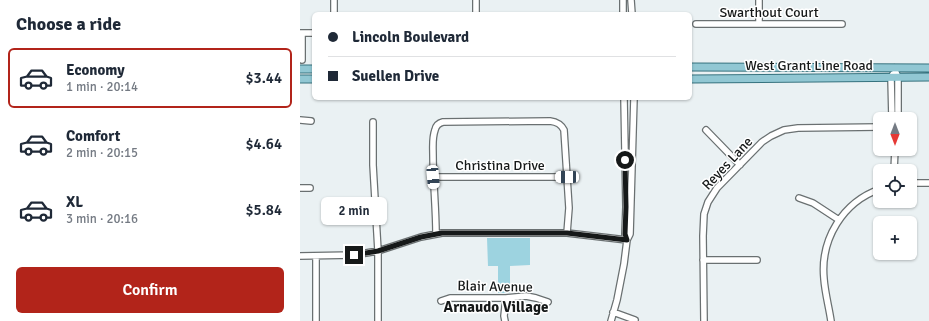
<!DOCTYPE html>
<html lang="en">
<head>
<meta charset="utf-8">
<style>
  body { margin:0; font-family:Signika,sans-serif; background:#f2f2f3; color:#1f2937; height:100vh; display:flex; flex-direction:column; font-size:15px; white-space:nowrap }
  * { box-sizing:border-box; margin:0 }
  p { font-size:13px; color:#747a83 }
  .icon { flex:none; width:22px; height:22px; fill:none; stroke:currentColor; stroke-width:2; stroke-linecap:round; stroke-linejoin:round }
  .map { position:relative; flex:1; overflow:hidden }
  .sheet { display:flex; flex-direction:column; background:#fff; width:300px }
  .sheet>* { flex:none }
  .hud { position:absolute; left:12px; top:12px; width:380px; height:88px; border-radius:6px; box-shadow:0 1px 3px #0004; display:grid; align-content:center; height:88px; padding:0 16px; background:#fff }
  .needle { width:26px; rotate:180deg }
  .fabs { position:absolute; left:573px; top:112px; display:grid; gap:8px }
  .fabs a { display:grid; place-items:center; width:44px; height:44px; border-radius:6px; background:#fff; box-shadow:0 1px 3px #0004; font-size:20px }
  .end { position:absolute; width:18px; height:18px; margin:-9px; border:5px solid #161919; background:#fff; box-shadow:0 0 0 2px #fff }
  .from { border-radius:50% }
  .bubble { position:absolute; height:28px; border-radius:6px; background:#fff; box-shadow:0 1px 3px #0004; font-size:13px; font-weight:600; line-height:28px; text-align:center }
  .car { position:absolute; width:12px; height:24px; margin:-12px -6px; border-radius:5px; box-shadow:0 0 3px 1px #0007; background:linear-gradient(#fff 24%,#345 0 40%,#fff 0 76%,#345 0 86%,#fff 0) }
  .hud b { display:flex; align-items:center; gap:14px; height:38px; font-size:15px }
  .hud b+b { border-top:1px solid #e0e1e3 }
  .hud i { width:10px; height:10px; background:#1f2937 }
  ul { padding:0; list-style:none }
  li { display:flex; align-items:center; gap:12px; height:60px; margin:0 8px 6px; padding:0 8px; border:2px solid transparent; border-radius:6px }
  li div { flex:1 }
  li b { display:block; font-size:15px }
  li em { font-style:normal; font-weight:600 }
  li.current { border-color:#b2241a }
  li>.icon { width:36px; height:36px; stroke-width:1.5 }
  h2 { padding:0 16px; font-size:18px; line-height:48px }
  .button { display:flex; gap:8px; margin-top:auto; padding:8px 16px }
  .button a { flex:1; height:46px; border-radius:6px; background:#b2241a; color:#fff; font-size:16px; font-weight:600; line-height:46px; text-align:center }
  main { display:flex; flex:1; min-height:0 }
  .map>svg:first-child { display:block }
  .green { fill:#9dd3e0 }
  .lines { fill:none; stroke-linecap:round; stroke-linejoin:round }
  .minor-casing { stroke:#6a7071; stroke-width:8 }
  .major-casing { stroke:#36727e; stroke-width:9 }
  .minor { stroke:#fff; stroke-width:5.5 }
  .major { stroke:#91c7d3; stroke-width:7 }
  .route { stroke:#161919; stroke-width:5 }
  .labels { text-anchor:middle; stroke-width:3; stroke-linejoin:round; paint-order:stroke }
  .street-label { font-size:14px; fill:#161919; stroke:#fff }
  .neighbourhood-label { font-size:15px; font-weight:bold; fill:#161919; stroke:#fff }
</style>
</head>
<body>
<main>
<section class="sheet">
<h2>Choose a ride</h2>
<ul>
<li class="current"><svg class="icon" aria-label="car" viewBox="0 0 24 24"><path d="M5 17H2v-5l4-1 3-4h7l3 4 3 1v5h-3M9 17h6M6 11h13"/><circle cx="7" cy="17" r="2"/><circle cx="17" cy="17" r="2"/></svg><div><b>Economy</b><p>1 min · 20:14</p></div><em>$3.44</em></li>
<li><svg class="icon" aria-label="car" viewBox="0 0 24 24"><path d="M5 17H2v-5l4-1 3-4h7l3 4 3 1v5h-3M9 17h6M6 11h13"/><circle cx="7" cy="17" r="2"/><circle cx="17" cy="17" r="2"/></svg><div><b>Comfort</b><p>2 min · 20:15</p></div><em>$4.64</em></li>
<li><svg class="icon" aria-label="car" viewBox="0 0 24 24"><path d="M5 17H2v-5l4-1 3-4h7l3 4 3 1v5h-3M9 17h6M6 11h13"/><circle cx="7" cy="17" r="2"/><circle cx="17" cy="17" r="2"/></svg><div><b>XL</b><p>3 min · 20:16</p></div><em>$5.84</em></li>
</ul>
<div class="button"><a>Confirm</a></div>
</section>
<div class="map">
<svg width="629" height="321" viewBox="0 0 629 321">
  <rect width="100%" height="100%" fill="#eaf1f3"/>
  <!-- green -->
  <path class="green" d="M 187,238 L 230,238 L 230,265 L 210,266 L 210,293 L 198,293 L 198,266 L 188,266 Z"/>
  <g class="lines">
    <!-- minor casing -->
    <g class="minor-casing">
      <path id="minor" d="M 34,0 L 34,14
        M 176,0 L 176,14
        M 323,0 L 323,14
        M 331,0 L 332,14
        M 459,0 L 459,24
        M 396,24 L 542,24
        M 0,33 L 14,33
        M 2,33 L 2,60
        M 594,68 L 598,77 L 598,119
        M 324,98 L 326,207 L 325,234 L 327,240
        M 592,119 L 591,78 L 593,74
        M 0,120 L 11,121
        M 73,122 L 73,165 L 78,251 L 78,321
        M 406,130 L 440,165
        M 594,171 L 595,149
        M 133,177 L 267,177
        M 610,183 L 629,183
        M 0,188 L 10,188
        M 499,198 L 513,203 L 539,220
        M 136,234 C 136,208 133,181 133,155 C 133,147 132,138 135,130 C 136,125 139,123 143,122 L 250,121 C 257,122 261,124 264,130 L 269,208 L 267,233
        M 0,256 L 54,255 L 78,251 L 121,237 L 142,233 L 267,233 L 327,240
        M 16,256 L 16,321
        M 403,260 L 457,260
        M 141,301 L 150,298 L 206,298 L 226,296 L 236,298 L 248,302
        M 313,312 L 335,320
        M 205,321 L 204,316 L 206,298
        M 311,321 L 317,300 L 324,264 L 327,240 L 330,234 L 334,98
        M 404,321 L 403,236 L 404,214 L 408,202 L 417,188 L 462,142 L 471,136 L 484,130 L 498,128 L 580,127
        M 531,321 C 529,307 525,293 524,279 C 520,239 543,202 580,189"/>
    </g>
    <!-- major casing -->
    <g class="major-casing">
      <path id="major" d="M 390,67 L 629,68
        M 0,69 L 14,69
        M 0,79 L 14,79
        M 390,79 L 629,77"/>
    </g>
    <!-- minor -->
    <use href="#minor" class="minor"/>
    <!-- major -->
    <use href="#major" class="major"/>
  </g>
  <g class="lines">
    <!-- route -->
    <path class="route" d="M 54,255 L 78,251 L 121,237 L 142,233 L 267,233 L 327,240 L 325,234 L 326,207 L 325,160"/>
  </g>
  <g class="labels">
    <!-- street labels -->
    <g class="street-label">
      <text x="469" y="17">Swarthout Court</text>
      <text x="509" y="70">West Grant Line Road</text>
      <text transform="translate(427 163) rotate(-47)" y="5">Reyes Lane</text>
      <text x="200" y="170">Christina Drive</text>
      <text transform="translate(195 286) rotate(1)" y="5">Blair Avenue</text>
    </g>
    <!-- neighbourhood labels -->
    <g class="neighbourhood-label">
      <text x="196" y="312">Arnaudo Village</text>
    </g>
  </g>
</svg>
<div class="fabs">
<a><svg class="needle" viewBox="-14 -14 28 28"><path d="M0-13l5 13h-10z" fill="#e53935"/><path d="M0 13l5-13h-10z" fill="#747a83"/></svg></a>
<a><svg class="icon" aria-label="locate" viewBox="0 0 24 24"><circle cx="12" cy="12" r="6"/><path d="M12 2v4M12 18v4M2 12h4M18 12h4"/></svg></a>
<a>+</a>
</div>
<i class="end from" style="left:325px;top:160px"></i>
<i class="end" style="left:54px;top:255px"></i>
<div class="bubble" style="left:21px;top:197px;width:66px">2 min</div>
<i class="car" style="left:133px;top:177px;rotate:175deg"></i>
<i class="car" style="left:267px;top:177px;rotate:270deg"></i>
<div class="hud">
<b><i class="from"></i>Lincoln Boulevard</b>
<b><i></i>Suellen Drive</b>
</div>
</div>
</main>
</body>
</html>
